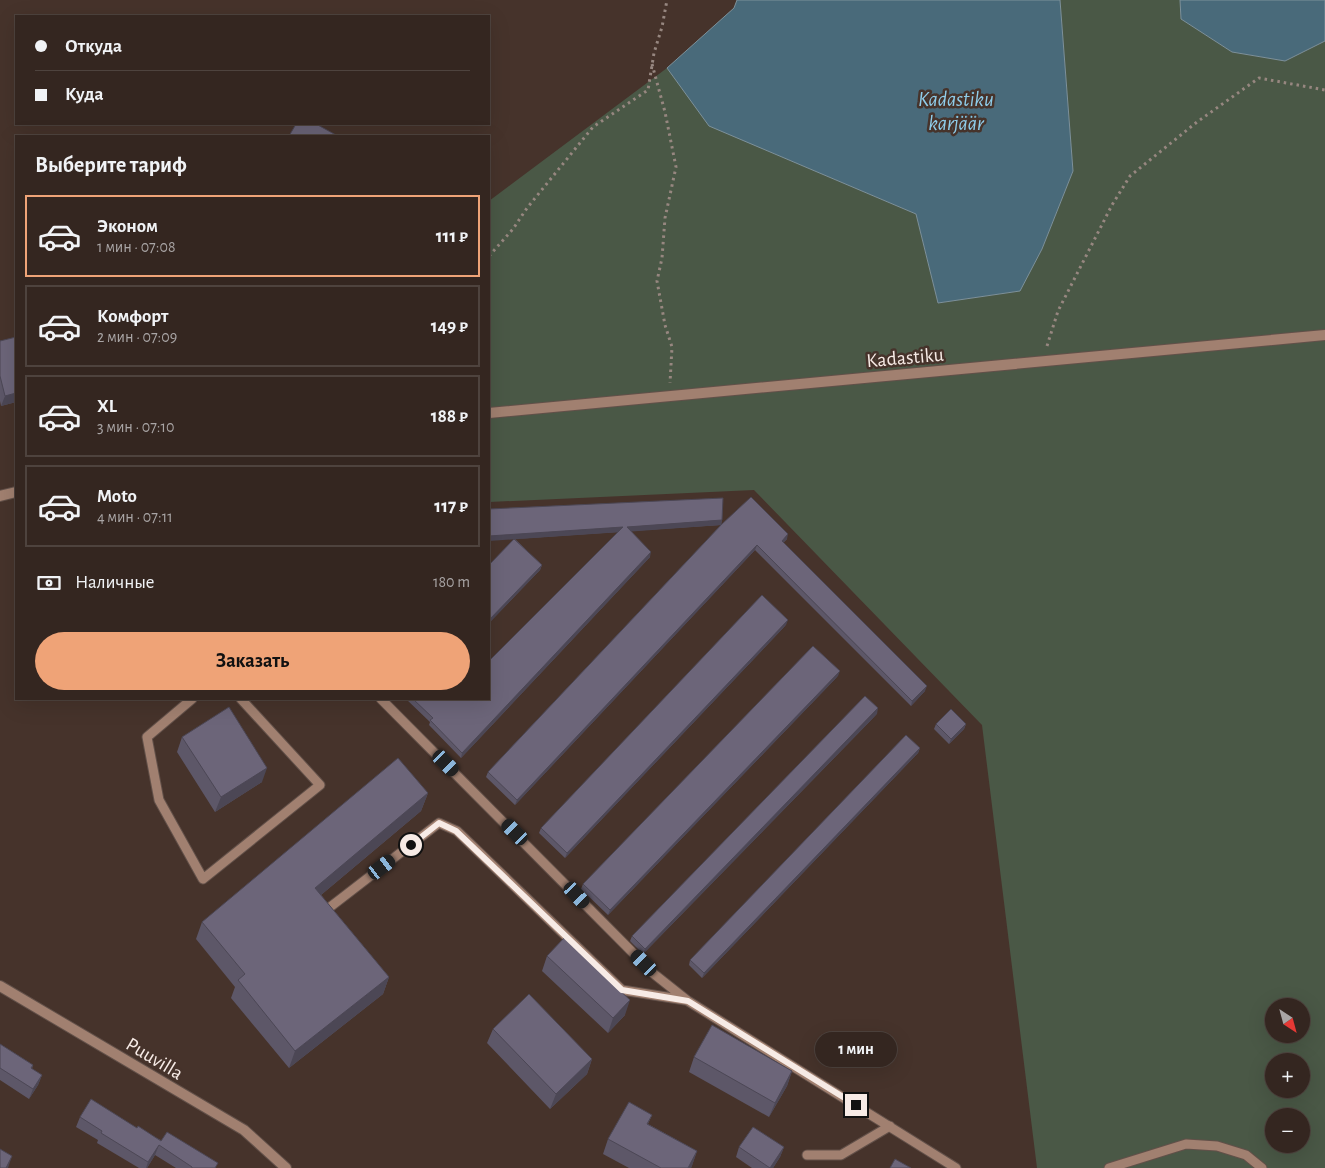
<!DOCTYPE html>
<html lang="ru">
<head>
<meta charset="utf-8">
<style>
  body { margin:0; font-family:"Alegreya Sans",sans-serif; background:#3c2e29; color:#f1f3f6; height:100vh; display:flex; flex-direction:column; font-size:19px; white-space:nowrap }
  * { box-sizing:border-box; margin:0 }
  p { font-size:16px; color:#a9a5a5 }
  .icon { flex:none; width:28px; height:28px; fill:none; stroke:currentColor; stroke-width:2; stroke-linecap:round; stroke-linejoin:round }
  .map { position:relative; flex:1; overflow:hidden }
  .side { position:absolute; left:15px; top:135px; width:475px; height:565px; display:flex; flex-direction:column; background:#342620; border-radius:0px; box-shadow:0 5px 20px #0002,0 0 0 1px #4e433e }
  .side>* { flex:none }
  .banner { position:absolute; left:15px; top:15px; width:475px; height:110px; border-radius:0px; box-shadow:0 5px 20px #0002,0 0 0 1px #4e433e; display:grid; align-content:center; height:110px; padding:0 20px; background:#342620 }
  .needle { width:32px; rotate:144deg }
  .tools { position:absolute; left:1265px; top:998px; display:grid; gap:10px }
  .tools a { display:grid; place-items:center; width:45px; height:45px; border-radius:50%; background:#342620; box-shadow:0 5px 20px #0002,0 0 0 1px #4e433e; font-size:25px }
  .end { position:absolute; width:22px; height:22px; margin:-11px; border:6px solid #f7ebe6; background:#111; box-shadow:0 0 0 2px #111 }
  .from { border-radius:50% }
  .bubble { position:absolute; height:35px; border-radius:18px; background:#342620; box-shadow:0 5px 20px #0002,0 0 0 1px #4e433e; font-size:16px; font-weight:700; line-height:35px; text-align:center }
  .car { position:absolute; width:15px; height:30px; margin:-15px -8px; border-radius:6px; box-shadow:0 0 4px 1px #0007; background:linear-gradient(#222 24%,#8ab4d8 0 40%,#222 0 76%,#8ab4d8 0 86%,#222 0) }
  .banner b { display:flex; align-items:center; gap:18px; height:48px; font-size:19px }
  .banner b+b { border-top:1px solid #4e433e }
  .banner i { width:12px; height:12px; background:#f1f3f6 }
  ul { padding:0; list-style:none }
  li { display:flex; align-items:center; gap:15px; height:82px; margin:0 10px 8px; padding:0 10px; border:2px solid #4e433e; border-radius:0px }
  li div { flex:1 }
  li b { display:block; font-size:19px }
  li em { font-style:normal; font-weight:700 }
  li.current { border-color:#efa377 }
  li>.icon { width:45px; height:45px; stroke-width:1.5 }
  h2 { padding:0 20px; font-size:22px; line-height:60px }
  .pay { display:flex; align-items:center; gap:12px; height:55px; padding:0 20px; font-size:19px }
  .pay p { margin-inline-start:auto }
  .primary-button { display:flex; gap:10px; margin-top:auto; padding:10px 20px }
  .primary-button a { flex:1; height:58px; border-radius:30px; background:#efa377; color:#111; font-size:20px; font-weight:700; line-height:58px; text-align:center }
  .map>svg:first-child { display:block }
  .green { fill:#4a5846; fill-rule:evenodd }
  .water { fill:#496a7a; stroke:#7d919a }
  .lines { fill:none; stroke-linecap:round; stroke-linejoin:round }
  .lane-casing { stroke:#625049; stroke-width:11 }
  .street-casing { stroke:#625049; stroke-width:12 }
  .path { stroke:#978780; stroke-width:3; stroke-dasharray:2.5 4; stroke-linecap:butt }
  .lane { stroke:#a18070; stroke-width:9 }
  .street { stroke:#a18070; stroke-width:10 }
  .wall { fill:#5d5768 }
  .shaded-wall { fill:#4c4755 }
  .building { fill:#6c6579; stroke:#4c4755 }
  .route { stroke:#f7ebe6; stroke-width:6 }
  .labels { text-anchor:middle; stroke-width:5; stroke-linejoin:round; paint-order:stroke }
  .street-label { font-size:20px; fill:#f7ebe6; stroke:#46332b }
  .water-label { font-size:21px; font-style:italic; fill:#8fcdea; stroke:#46332b }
</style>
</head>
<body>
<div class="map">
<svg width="1325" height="1168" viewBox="0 0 1325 1168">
  <rect width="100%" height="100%" fill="#46332b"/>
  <!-- green -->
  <path class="green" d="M 1060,0 L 1180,0 L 1181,19 L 1232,52 L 1285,61 L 1325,41 L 1325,1168 L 1037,1168 L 982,725 L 754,490 L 489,502 L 489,201 L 667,68 L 710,126 L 916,214 L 938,303 L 1019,291 L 1042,249 L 1073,171 ZM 1274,1006 L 1301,1006 L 1301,1034 L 1274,1034 ZM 1274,1061 L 1301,1061 L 1301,1089 L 1274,1089 ZM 1274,1116 L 1301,1116 L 1301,1144 L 1274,1144 Z"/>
  <!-- water -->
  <path class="water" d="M 737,0 L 1060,0 L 1073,171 L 1042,249 L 1020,291 L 938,303 L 916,214 L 709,126 L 667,68 L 734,8 Z
    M 1180,0 L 1325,0 L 1325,41 L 1285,61 L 1232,52 L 1181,19 Z"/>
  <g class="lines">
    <!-- lane casing -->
    <g class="lane-casing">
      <path id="lane" d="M 192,699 L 147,737 L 159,800 L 203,879 L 320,785 L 241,699
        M 381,699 L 654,974 L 688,1001 L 956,1168
        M 325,911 L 439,823 L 457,831 L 622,990 L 685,1000
        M 807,1155 L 841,1155 L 890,1126
        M 1109,1168 L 1186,1144 L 1217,1146 L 1246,1155 L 1262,1168"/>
    </g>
    <!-- street casing -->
    <g class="street-casing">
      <path id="street" d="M 489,413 L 1325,335
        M 0,496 L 16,492
        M 0,986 L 244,1130 L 286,1168"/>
    </g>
    <!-- path -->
    <path class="path" d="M 652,64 L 665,112 L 676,167 L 665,218 L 662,258 L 657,281 L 665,325 L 672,347 L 670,383
      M 489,256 L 513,229 L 527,208 L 593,127 L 648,90 L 654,53 L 662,27 L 667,0
      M 1047,346 L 1058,311 L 1112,205 L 1130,176 L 1197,122 L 1259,78 L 1325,90"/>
    <!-- lane -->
    <use href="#lane" class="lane"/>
    <!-- street -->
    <use href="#street" class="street"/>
  </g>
  <!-- wall -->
  <path class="wall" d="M 16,338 L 16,402 L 1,406 L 0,401 L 0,341 Z
    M 722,520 L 721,525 L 631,531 L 650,557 L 461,758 L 429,725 L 430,722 L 406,699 L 489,699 L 618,532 L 515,539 L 542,565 L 540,570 L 489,623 L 489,565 L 514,539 Z
    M 722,524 L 787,539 L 783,543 L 925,691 L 911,706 L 755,550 L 515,805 L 486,777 L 488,772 Z
    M 786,625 L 565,858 L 539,833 L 541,828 Z
    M 838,676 L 608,915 L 581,889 L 583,884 Z
    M 877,714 L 643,954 L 630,941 L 632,936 Z
    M 936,724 L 966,724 L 964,729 L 949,744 L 934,729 Z
    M 182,737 L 262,782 L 215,812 L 177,752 Z
    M 920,748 L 918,753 L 702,978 L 689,965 L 690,960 Z
    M 428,793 L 421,811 L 321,895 L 389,977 L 383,994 L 289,1068 L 231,998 L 235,987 L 196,939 L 202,922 Z
    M 547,956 L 625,1015 L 608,1033 L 542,971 Z
    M 493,1029 L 592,1059 L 587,1074 L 550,1109 L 487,1043 Z
    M 0,1044 L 33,1065 L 32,1069 L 42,1075 L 38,1085 L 29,1099 L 0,1080 Z
    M 694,1057 L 792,1071 L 787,1086 L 769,1117 L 689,1072 Z
    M 652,1115 L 648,1124 L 697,1151 L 691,1168 L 629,1168 L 603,1154 L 608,1139 Z
    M 80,1117 L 137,1128 L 216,1168 L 176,1168 L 155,1155 L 147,1168 L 139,1168 L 97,1143 L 98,1140 L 76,1127 Z
    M 739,1147 L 784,1147 L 780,1157 L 773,1168 L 752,1168 L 736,1157 Z"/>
  <!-- shaded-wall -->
  <path class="shaded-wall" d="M 16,393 L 16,402 L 1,406 L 5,396 Z
    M 722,520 L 721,525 L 625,532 L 627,527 Z
    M 623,527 L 622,532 L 489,541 L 489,536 Z
    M 788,534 L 787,539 L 780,546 L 782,541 Z
    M 757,545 L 755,550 L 515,805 L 517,800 Z
    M 651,552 L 650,557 L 461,758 L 462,753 Z
    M 542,565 L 540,570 L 489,623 L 489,620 Z
    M 788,620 L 786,625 L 565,858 L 567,853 Z
    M 840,671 L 838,676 L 608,915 L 610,910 Z
    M 927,686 L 925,691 L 911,706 L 912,701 Z
    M 878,708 L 877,714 L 643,954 L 645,949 Z
    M 966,724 L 964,729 L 949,744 L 951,739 Z
    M 920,748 L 918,753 L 702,978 L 704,973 Z
    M 267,768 L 262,782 L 215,812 L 221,797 Z
    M 428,793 L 421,811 L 309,905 L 315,888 Z
    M 389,977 L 383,994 L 289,1068 L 295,1051 Z
    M 630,1000 L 625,1015 L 608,1033 L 613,1018 Z
    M 592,1059 L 587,1074 L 550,1109 L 556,1094 Z
    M 792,1071 L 787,1086 L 769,1117 L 775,1103 Z
    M 42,1075 L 38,1085 L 29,1099 L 33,1089 Z
    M 159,1145 L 155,1155 L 147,1168 L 146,1168 L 148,1162 Z
    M 784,1147 L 780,1157 L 773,1168 L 770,1168 Z
    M 697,1151 L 692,1166 L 691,1168 L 688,1168 Z
    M 12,1156 L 8,1168 L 6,1168 Z"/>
  <!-- building -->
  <path class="building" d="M 296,124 L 316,124 L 336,135 L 335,136 L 289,136 Z
    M 16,337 L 16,393 L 5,396 L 0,376 L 0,341 Z
    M 751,497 L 788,534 L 782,541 L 927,686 L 912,701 L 757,545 L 517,800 L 488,772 L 722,524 Z
    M 723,498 L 722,520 L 627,527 L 651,552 L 462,753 L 430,720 L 433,718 L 413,699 L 489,699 L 489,661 L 623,527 L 489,536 L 489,509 Z
    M 514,539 L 542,565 L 489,620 L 489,565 Z
    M 762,595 L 788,620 L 567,853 L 541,828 Z
    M 813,646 L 840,671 L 610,910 L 583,884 Z
    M 865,696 L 878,708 L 645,949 L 632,936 Z
    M 229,707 L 267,768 L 221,797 L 182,737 Z
    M 951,709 L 966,724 L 951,739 L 936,724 Z
    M 906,735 L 920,748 L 704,973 L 690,960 Z
    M 398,758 L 428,793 L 315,888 L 389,977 L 295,1051 L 238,980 L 245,974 L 202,922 Z
    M 564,938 L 630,1000 L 613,1018 L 547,956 Z
    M 529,994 L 592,1059 L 556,1094 L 493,1029 Z
    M 712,1025 L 792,1071 L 775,1103 L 694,1057 Z
    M 0,1044 L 33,1065 L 31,1068 L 42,1075 L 33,1089 L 0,1068 Z
    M 91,1099 L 137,1128 L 138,1126 L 161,1141 L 167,1132 L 218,1163 L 215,1168 L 192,1168 L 192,1167 L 159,1145 L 148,1162 L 101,1133 L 102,1131 L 80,1117 Z
    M 629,1102 L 652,1115 L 647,1124 L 697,1151 L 688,1168 L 661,1168 L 608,1139 Z
    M 753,1127 L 784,1147 L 770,1168 L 739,1147 Z
    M 0,1149 L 12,1156 L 6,1168 L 0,1168 Z
    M 895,1159 L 911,1168 L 890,1168 Z"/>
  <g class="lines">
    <!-- route -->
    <path class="route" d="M 411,845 L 439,823 L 456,831 L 622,990 L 688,1001 L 856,1105"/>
  </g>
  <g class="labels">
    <!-- street labels -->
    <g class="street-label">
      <text transform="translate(905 357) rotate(-5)" y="7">Kadastiku</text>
      <text transform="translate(155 1058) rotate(31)" y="7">Puuvilla</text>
    </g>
    <!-- water labels -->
    <g class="water-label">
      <text x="956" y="106">Kadastiku<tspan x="956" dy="24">karjäär</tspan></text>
    </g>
  </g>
</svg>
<div class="tools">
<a><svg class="needle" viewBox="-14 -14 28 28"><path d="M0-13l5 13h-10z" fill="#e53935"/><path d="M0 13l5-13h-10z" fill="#a9a5a5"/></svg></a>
<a>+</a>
<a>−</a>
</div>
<i class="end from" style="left:411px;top:845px"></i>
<i class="end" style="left:856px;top:1105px"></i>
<div class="bubble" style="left:815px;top:1032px;width:82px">1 мин</div>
<i class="car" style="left:446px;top:763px;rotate:135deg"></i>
<i class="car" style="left:515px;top:832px;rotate:315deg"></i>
<i class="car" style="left:382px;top:867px;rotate:53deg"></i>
<i class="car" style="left:577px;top:895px;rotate:137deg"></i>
<i class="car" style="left:644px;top:963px;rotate:315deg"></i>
<div class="banner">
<b><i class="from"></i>Откуда</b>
<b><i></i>Куда</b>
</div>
<section class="side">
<h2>Выберите тариф</h2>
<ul>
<li class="current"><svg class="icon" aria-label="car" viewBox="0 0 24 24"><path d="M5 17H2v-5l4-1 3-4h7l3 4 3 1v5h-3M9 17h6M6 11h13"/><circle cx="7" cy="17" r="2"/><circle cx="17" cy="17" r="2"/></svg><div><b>Эконом</b><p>1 мин · 07:08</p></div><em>111 ₽</em></li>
<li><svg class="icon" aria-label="car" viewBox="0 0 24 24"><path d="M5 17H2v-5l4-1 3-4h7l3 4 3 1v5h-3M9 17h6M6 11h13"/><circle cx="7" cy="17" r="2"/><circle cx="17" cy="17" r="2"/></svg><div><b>Комфорт</b><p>2 мин · 07:09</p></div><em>149 ₽</em></li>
<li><svg class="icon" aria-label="car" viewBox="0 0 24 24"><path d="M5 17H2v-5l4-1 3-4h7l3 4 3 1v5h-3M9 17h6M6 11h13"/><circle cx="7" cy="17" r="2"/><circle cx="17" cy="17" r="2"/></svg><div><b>XL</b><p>3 мин · 07:10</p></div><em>188 ₽</em></li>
<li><svg class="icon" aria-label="car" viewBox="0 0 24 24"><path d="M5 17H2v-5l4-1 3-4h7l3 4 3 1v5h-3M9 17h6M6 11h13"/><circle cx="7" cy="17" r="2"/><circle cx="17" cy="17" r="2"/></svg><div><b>Moto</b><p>4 мин · 07:11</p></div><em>117 ₽</em></li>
</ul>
<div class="pay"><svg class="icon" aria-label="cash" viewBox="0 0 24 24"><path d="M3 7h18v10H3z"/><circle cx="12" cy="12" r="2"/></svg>Наличные<p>180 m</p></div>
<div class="primary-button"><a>Заказать</a></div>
</section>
</div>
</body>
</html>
